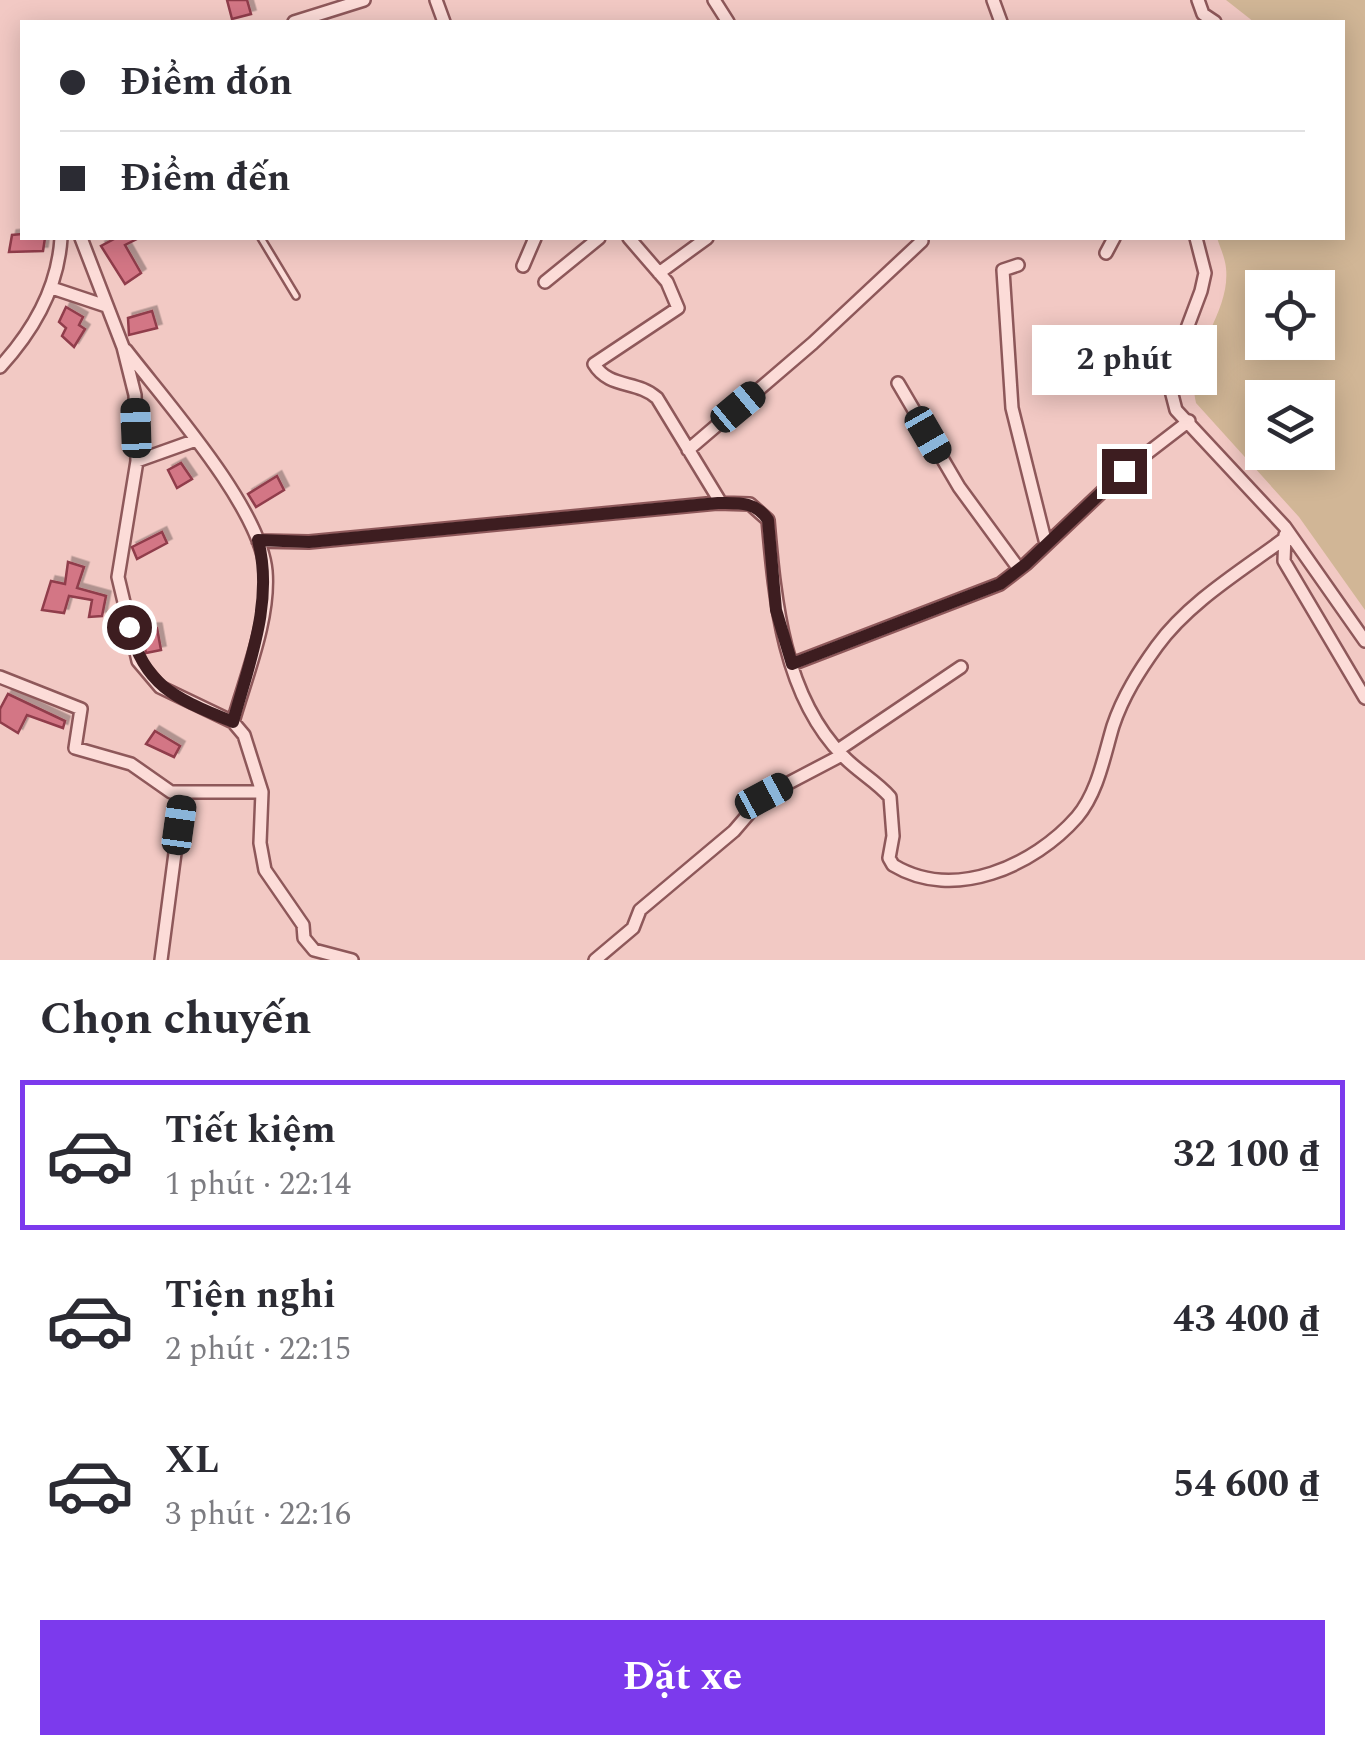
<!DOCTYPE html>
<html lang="vi">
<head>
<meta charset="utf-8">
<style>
  body { margin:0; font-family:Spectral,serif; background:#f2f2f3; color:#2b2b33; height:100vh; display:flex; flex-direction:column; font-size:38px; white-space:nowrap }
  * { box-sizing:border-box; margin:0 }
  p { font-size:32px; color:#7c7c81 }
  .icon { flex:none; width:55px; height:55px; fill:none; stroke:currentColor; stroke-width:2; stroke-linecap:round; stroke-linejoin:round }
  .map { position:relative; height:960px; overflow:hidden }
  .side { display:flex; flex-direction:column; background:#fff; flex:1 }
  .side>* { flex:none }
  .top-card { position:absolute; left:20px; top:20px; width:1325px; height:220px; border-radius:0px; box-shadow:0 5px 25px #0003; display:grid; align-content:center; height:220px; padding:0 40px; background:#fff }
  .buttons { position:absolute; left:1245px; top:270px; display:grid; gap:20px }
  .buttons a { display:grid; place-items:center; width:90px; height:90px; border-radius:0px; background:#fff; box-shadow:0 5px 25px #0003; font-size:50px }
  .end { position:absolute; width:45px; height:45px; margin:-22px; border:12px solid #3d1d20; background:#fff; box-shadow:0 0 0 5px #fff }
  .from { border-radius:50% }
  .bubble { position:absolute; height:70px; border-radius:0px; background:#fff; box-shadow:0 5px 25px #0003; font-size:32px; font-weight:700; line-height:70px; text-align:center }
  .car { position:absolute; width:30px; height:60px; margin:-30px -15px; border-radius:12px; box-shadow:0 0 8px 2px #0007; background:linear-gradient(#222 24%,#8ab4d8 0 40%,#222 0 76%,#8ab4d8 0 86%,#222 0) }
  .top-card b { display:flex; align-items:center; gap:35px; height:95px; font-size:38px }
  .top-card b+b { border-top:2px solid #e1e1e2 }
  .top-card i { width:25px; height:25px; background:#2b2b33 }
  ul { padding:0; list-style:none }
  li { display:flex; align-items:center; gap:30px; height:150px; margin:0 20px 15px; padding:0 20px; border:5px solid transparent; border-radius:0px }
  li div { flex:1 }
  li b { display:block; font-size:38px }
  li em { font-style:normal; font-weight:700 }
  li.current { border-color:#7c3aed }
  li>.icon { width:90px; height:90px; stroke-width:1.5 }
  h2 { padding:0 40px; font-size:45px; line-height:120px }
  .button { display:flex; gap:20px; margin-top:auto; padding:20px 40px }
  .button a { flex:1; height:115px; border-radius:0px; background:#7c3aed; color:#fff; font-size:40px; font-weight:700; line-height:115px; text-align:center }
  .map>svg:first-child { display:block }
  .green { fill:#d1b696; fill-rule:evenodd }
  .building { fill:#d37685; stroke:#903c4b; stroke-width:2.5; filter:url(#shadow) }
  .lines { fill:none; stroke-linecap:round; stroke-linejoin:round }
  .lane-casing { stroke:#8e585a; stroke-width:10 }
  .street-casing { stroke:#8e585a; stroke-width:16 }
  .lane { stroke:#fcdcd8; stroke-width:5 }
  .street { stroke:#fcdcd8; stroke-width:11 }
  .route { stroke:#3d1d20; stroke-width:12 }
</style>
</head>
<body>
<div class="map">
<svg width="1365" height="960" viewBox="0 0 1365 960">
  <defs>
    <filter id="shadow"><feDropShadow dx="4.5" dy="-4.5" stdDeviation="0" flood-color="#0004"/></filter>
  </defs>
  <rect width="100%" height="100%" fill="#f2c9c4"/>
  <!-- green -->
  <path class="green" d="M 1226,0 L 1365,0 L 1365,610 L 1299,517 L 1196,403 C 1184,352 1231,316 1226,268 C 1225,258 1220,247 1217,238 L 1342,238 L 1342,22 L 1254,22 ZM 1262,288 L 1318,288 L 1318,342 L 1262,342 ZM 1262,398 L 1318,398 L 1318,452 L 1262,452 Z"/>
  <!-- building -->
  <path class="building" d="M 227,0 L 247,0 L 251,14 L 232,19 Z
    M 22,234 L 45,238 L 43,251 L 9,252 L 12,235 Z
    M 116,238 L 139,238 L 125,245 L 141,273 L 125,284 L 101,246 Z
    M 66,307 L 83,317 L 79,325 L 85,329 L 74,347 L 62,336 L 66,328 L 59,322 Z
    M 152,311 L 157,328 L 129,335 L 128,318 Z
    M 181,463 L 192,479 L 177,488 L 168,470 Z
    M 277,476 L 284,490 L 256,507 L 248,494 Z
    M 162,532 L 167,543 L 137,559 L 132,547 Z
    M 68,562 L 84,567 L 77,588 L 106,596 L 102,616 L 89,617 L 92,600 L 69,596 L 64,613 L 42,610 L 51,581 L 65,584 Z
    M 140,628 L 157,628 L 161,650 L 146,653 Z
    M 8,694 L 65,721 L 63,728 L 27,715 L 18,733 L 0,722 L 0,709 Z
    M 155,731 L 180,746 L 174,757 L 146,744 Z"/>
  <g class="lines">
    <!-- lane casing -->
    <g class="lane-casing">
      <path id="lane" d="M 261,238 L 296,296"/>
    </g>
    <!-- street casing -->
    <g class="street-casing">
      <path id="street" d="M 436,0 L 444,22
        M 714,0 L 728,22
        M 993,0 L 1001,22
        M 1198,0 L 1203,14 L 1215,22
        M 294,22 L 364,0
        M 81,238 L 123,347 L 135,395 L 137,461 L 118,577 L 138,661 L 160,687 L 233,722 L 244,735 L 262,792 L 260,843 L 265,870 L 303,925 L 304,938 L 314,950 L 352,960
        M 629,238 L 667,282 L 678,308 L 594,364 C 609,389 637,380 657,398 L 721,503
        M 1196,238 L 1205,273 L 1201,291 L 1168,379 L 1176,410 L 1285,527 L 1365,641
        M 1106,253 L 1114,238
        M 1018,265 L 1003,270 L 1012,408 L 1046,544
        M 523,266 L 535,238
        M 659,273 L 707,238
        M 545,282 L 599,238
        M 52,288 L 106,306
        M 126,350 C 166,402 260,507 266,571 C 270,619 246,676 233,722
        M 0,367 C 34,330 58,288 61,238
        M 898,383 L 959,487 L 1019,569
        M 688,450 L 813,343 L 922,241
        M 137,461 L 196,440
        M 1285,535 L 1284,561 L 1365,698
        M 258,541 L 309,542 L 717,503 L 750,504 L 768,520 C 775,600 783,695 843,756 C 857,771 876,781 890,797 L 893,836 L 889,858 L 893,865 C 954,902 1034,866 1077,817 C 1098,792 1104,756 1113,726 C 1123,696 1139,671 1157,646 C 1189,602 1241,571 1284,539
        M 792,664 L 1000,584 L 1026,564 L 1124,471 L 1189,421
        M 0,677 L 81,709 L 75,748 L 131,764 L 171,792 L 262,792
        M 838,750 L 961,667
        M 161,960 L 183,792
        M 595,960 L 633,928 L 640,910 L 734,831 L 764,796 L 842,755"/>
    </g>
    <!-- lane -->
    <use href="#lane" class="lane"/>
    <!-- street -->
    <use href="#street" class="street"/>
  </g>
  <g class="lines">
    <!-- route -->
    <path class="route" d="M 129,627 C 145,688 178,699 233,722 C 249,663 274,602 258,540 L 309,542 L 718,503 C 738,503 756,501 768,520 L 776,610 L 792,664 L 1000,584 L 1026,564 L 1124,471"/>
  </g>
</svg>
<div class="buttons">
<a><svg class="icon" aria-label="locate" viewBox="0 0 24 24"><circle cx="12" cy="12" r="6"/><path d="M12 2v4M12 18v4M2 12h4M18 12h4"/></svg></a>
<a><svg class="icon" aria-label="layers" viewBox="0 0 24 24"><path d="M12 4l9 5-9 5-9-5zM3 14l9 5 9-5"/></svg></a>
</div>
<i class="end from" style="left:129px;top:627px"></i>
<i class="end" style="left:1124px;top:471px"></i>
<div class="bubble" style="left:1032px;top:325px;width:185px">2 phút</div>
<i class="car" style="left:738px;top:407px;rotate:50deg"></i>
<i class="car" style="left:136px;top:428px;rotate:358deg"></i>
<i class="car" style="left:928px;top:435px;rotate:150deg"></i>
<i class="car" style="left:764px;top:796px;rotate:62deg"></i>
<i class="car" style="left:179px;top:825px;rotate:8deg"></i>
<div class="top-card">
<b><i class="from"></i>Điểm đón</b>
<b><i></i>Điểm đến</b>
</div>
</div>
<section class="side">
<h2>Chọn chuyến</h2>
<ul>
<li class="current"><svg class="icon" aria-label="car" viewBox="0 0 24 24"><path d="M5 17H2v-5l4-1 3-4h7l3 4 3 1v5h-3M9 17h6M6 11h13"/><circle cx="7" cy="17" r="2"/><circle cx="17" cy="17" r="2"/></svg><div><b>Tiết kiệm</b><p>1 phút · 22:14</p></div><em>32 100 ₫</em></li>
<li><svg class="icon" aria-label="car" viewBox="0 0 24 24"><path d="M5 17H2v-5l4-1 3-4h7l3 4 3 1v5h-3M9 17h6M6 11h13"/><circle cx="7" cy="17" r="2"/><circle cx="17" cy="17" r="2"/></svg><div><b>Tiện nghi</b><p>2 phút · 22:15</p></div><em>43 400 ₫</em></li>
<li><svg class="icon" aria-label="car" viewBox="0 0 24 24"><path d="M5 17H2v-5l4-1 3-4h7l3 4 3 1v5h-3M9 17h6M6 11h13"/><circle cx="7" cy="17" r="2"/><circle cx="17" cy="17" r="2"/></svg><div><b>XL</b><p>3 phút · 22:16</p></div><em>54 600 ₫</em></li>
</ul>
<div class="button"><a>Đặt xe</a></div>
</section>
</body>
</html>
